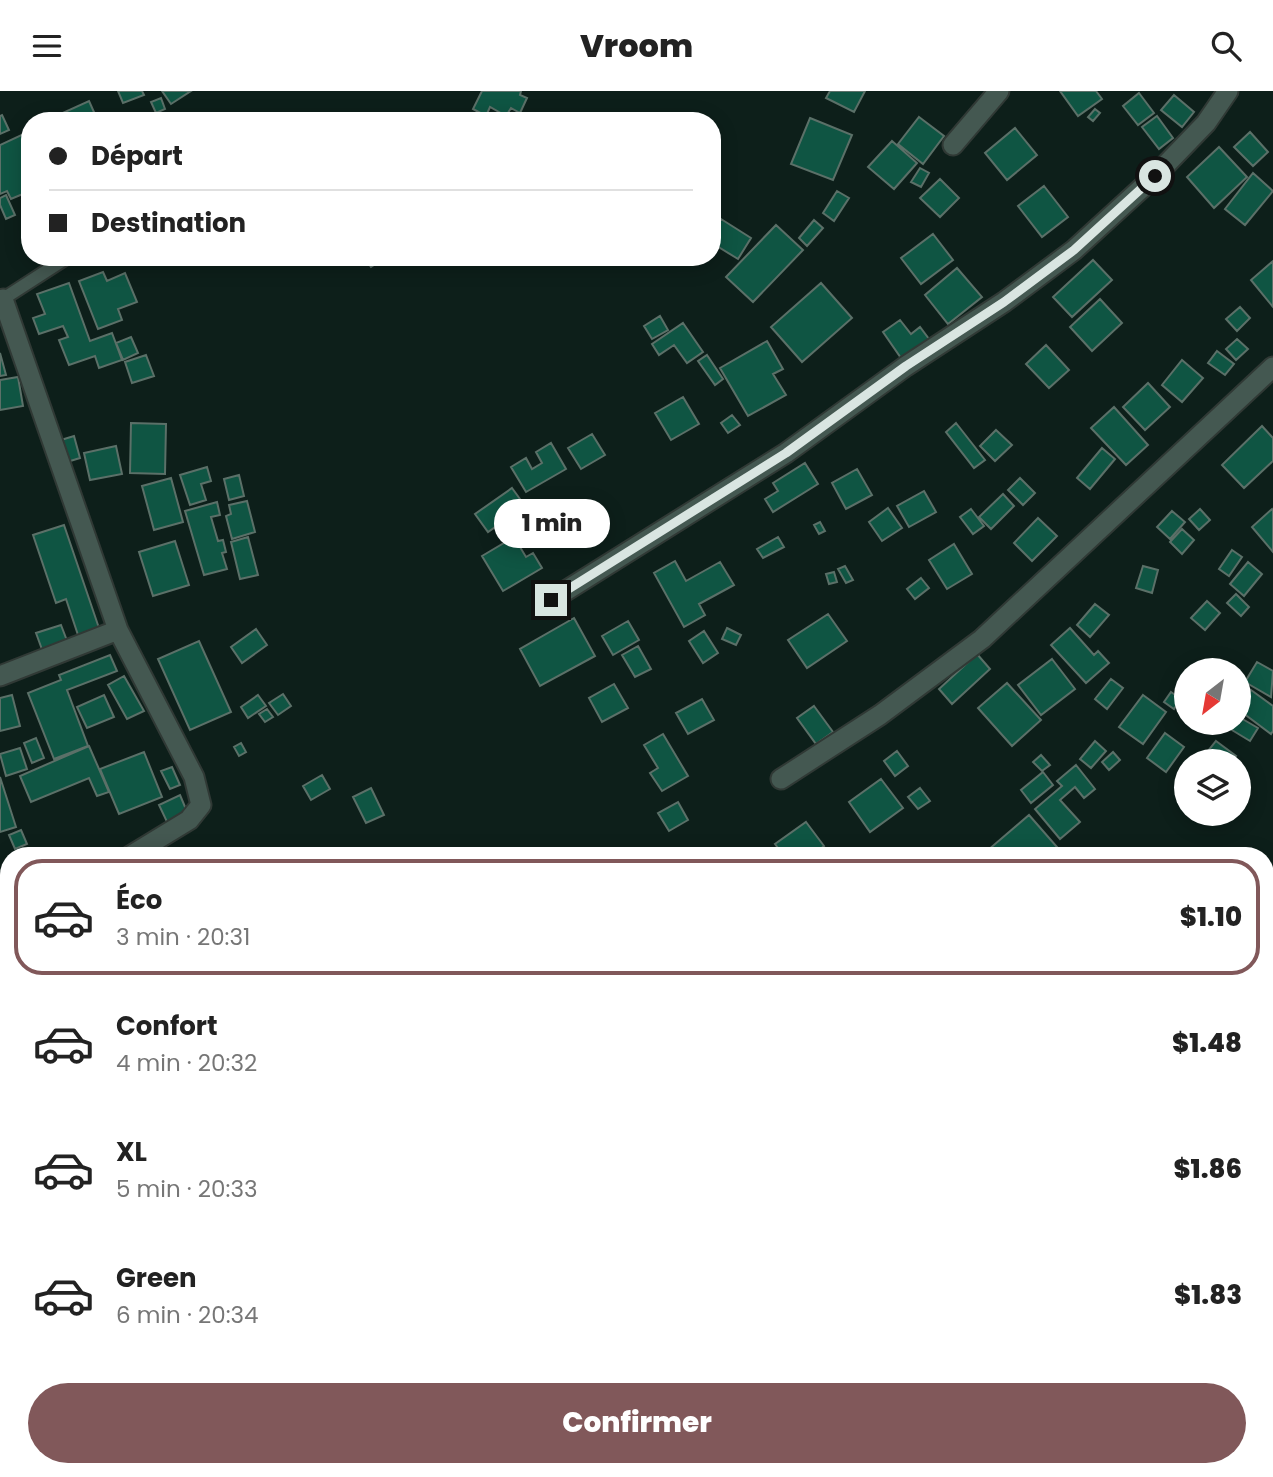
<!DOCTYPE html>
<html lang="fr">
<head>
<meta charset="utf-8">
<style>
  body { margin:0; font-family:Poppins,sans-serif; background:#f6f6f6; color:#222; height:100vh; display:flex; flex-direction:column; font-size:26px; white-space:nowrap }
  * { box-sizing:border-box; margin:0 }
  p { font-size:23px; color:#767676 }
  .icon { flex:none; width:38px; height:38px; fill:none; stroke:currentColor; stroke-width:2; stroke-linecap:round; stroke-linejoin:round }
  .map { position:relative; flex:1; overflow:hidden }
  .drawer { position:absolute; left:0px; top:756px; width:1274px; height:630px; display:flex; flex-direction:column; background:#fff; border-radius:28px 28px 0 0; box-shadow:0 4px 18px #0003 }
  .drawer>* { flex:none }
  .guide { position:absolute; left:21px; top:21px; width:700px; height:154px; border-radius:28px; box-shadow:0 4px 18px #0003; display:grid; align-content:center; height:154px; padding:0 28px; background:#fff }
  .needle { width:46px; rotate:211deg }
  .tools { position:absolute; left:1174px; top:567px; display:grid; gap:14px }
  .tools a { display:grid; place-items:center; width:77px; height:77px; border-radius:50%; background:#fff; box-shadow:0 4px 18px #0003; font-size:35px }
  .end { position:absolute; width:32px; height:32px; margin:-16px; border:9px solid #d9e5e1; background:#111; box-shadow:0 0 0 4px #111 }
  .from { border-radius:50% }
  .bubble { position:absolute; height:49px; border-radius:24px; background:#fff; box-shadow:0 4px 18px #0003; font-size:23px; font-weight:800; line-height:49px; text-align:center }
  .guide b { display:flex; align-items:center; gap:24px; height:66px; font-size:26px }
  .guide b+b { border-top:2px solid #e0e0e0 }
  .guide i { width:18px; height:18px; background:#222 }
  ul { padding:12px 0 0; list-style:none }
  li { display:flex; align-items:center; gap:21px; height:116px; margin:0 14px 10px; padding:0 14px; border:4px solid transparent; border-radius:28px }
  li div { flex:1 }
  li b { display:block; font-size:26px }
  li em { font-style:normal; font-weight:800 }
  li.selected { border-color:#81585a }
  li>.icon { width:63px; height:63px; stroke-width:1.5 }
  .button { display:flex; gap:14px; margin-top:auto; padding:14px 28px }
  .button a { flex:1; height:80px; border-radius:42px; background:#81585a; color:#fff; font-size:28px; font-weight:800; line-height:80px; text-align:center }
  header { display:flex; justify-content:space-between; align-items:center; height:91px; padding:0 28px; background:#fff; font-size:32px; font-weight:800 }
  .map>svg:first-child { display:block }
  .lines { fill:none; stroke-linecap:round; stroke-linejoin:round }
  .stream { stroke:#220002; stroke-width:8 }
  .building { fill:#0f5543; stroke:#5b7068; stroke-width:2 }
  .service-casing { stroke:#303935; stroke-width:16 }
  .minor-casing { stroke:#303935; stroke-width:23 }
  .service { stroke:#445851; stroke-width:12 }
  .minor { stroke:#445851; stroke-width:19 }
  .route { stroke:#d9e5e1; stroke-width:9 }
</style>
</head>
<body>
<header><svg class="icon" aria-label="menu" viewBox="0 0 24 24"><path d="M4 6h16M4 12h16M4 18h16"/></svg>Vroom<svg class="icon" aria-label="search" viewBox="0 0 24 24"><circle cx="10" cy="10" r="6"/><path d="M15 15l6 6"/></svg></header>
<div class="map">
<svg width="1273" height="1386" viewBox="0 0 1273 1386">
  <rect width="100%" height="100%" fill="#0d1f1a"/>
  <g class="lines">
    <!-- stream -->
    <path class="stream" d="M 1265,906 L 1273,899
      M 1051,1377 L 1053,1386"/>
  </g>
  <!-- building -->
  <path class="building" d="M 118,0 L 142,0 L 144,4 L 123,12 Z
    M 162,0 L 191,0 L 171,13 Z
    M 482,0 L 521,0 L 520,4 L 527,7 L 520,22 L 511,17 L 506,25 L 490,16 L 486,25 L 473,18 Z
    M 830,0 L 865,0 L 854,21 L 826,7 Z
    M 1060,0 L 1096,0 L 1102,8 L 1078,25 Z
    M 1139,2 L 1154,22 L 1138,34 L 1123,15 Z
    M 1174,4 L 1194,21 L 1182,36 L 1161,19 Z
    M 161,7 L 165,18 L 156,22 L 151,11 Z
    M 89,10 L 98,30 L 58,30 L 56,25 Z
    M 1095,18 L 1100,22 L 1093,30 L 1088,26 Z
    M 2,24 L 9,39 L 0,43 L 0,25 Z
    M 1157,25 L 1173,47 L 1159,58 L 1142,36 Z
    M 919,26 L 944,45 L 923,73 L 898,53 Z
    M 810,27 L 852,44 L 833,89 L 791,73 Z
    M 1015,37 L 1037,64 L 1007,89 L 985,62 Z
    M 30,40 L 30,100 L 11,108 L 7,100 L 0,103 L 0,54 Z
    M 1250,41 L 1268,61 L 1253,75 L 1234,56 Z
    M 892,50 L 917,72 L 894,98 L 868,76 Z
    M 1219,56 L 1247,86 L 1214,117 L 1187,86 Z
    M 920,77 L 929,82 L 921,96 L 911,91 Z
    M 1253,82 L 1273,100 L 1245,134 L 1225,118 Z
    M 940,88 L 959,107 L 940,126 L 920,107 Z
    M 1044,95 L 1068,126 L 1042,146 L 1018,115 Z
    M 837,100 L 849,107 L 834,130 L 823,122 Z
    M 6,104 L 15,124 L 6,128 L 0,114 L 0,107 Z
    M 30,106 L 30,129 L 22,109 Z
    M 721,128 L 751,147 L 738,168 L 712,152 L 712,143 Z
    M 814,129 L 823,137 L 807,155 L 799,147 Z
    M 776,134 L 803,159 L 753,211 L 726,186 Z
    M 933,143 L 953,169 L 921,193 L 901,167 Z
    M 364,166 L 386,166 L 371,176 Z
    M 1093,169 L 1112,189 L 1072,226 L 1053,206 Z
    M 1273,170 L 1273,216 L 1251,189 Z
    M 957,177 L 982,206 L 948,233 L 925,204 Z
    M 103,181 L 107,190 L 125,182 L 137,211 L 118,218 L 122,229 L 98,238 L 79,190 Z
    M 69,192 L 90,250 L 112,242 L 122,269 L 99,277 L 95,265 L 69,274 L 59,249 L 68,246 L 63,235 L 39,243 L 33,227 L 45,223 L 37,203 Z
    M 821,192 L 852,227 L 802,271 L 771,236 Z
    M 1100,208 L 1122,232 L 1092,260 L 1070,236 Z
    M 1240,216 L 1250,227 L 1237,240 L 1226,228 Z
    M 660,225 L 668,239 L 652,248 L 644,235 Z
    M 900,229 L 911,243 L 920,236 L 929,248 L 901,267 L 883,241 Z
    M 683,232 L 703,261 L 687,272 L 674,254 L 659,264 L 652,253 Z
    M 131,246 L 138,262 L 123,269 L 116,252 Z
    M 1237,248 L 1248,258 L 1236,269 L 1226,258 Z
    M 767,250 L 783,278 L 773,283 L 786,304 L 748,325 L 720,277 Z
    M 1046,254 L 1069,279 L 1049,297 L 1026,273 Z
    M 1217,260 L 1234,273 L 1225,284 L 1208,272 Z
    M 0,262 L 6,284 L 0,285 Z
    M 146,264 L 154,285 L 132,292 L 125,271 Z
    M 707,264 L 723,288 L 715,294 L 698,270 Z
    M 1182,269 L 1203,287 L 1182,311 L 1162,294 Z
    M 18,286 L 23,315 L 0,319 L 0,289 Z
    M 1148,292 L 1170,316 L 1145,339 L 1123,316 Z
    M 683,306 L 699,333 L 671,349 L 655,322 Z
    M 1114,316 L 1148,354 L 1126,374 L 1091,337 Z
    M 732,324 L 740,334 L 728,342 L 721,332 Z
    M 131,332 L 166,333 L 165,383 L 130,382 Z
    M 956,332 L 985,369 L 974,377 L 946,341 Z
    M 1262,335 L 1273,347 L 1273,370 L 1244,397 L 1222,374 Z
    M 996,339 L 1012,354 L 995,370 L 980,355 Z
    M 592,343 L 605,364 L 581,378 L 568,357 Z
    M 74,345 L 80,367 L 67,371 L 61,349 Z
    M 551,352 L 566,378 L 526,401 L 511,376 L 526,367 L 532,378 L 542,372 L 536,361 Z
    M 116,355 L 122,383 L 90,389 L 84,362 Z
    M 1102,357 L 1115,368 L 1090,398 L 1077,387 Z
    M 805,372 L 818,393 L 773,421 L 765,408 L 778,400 L 773,392 Z
    M 207,376 L 211,390 L 201,393 L 206,409 L 190,414 L 180,384 Z
    M 857,378 L 872,404 L 846,418 L 832,392 Z
    M 239,384 L 244,405 L 229,409 L 224,388 Z
    M 171,387 L 183,431 L 154,439 L 142,395 Z
    M 1020,387 L 1035,402 L 1023,414 L 1008,399 Z
    M 512,397 L 525,415 L 488,441 L 475,423 Z
    M 924,400 L 936,421 L 909,436 L 897,415 Z
    M 1003,403 L 1014,415 L 991,438 L 979,426 Z
    M 247,410 L 255,441 L 232,448 L 226,425 L 231,423 L 229,414 Z
    M 217,411 L 220,424 L 211,426 L 218,450 L 223,449 L 226,461 L 222,462 L 227,478 L 204,484 L 185,420 Z
    M 888,417 L 902,437 L 882,450 L 869,431 Z
    M 971,418 L 984,435 L 973,443 L 960,426 Z
    M 1200,418 L 1210,429 L 1199,439 L 1189,428 Z
    M 1272,418 L 1273,420 L 1273,461 L 1252,436 Z
    M 1172,420 L 1185,431 L 1170,448 L 1157,436 Z
    M 532,425 L 543,441 L 526,453 L 515,437 Z
    M 1038,427 L 1057,445 L 1032,470 L 1014,452 Z
    M 820,431 L 825,440 L 819,443 L 814,434 Z
    M 64,434 L 99,537 L 78,544 L 66,508 L 56,512 L 33,444 Z
    M 1182,438 L 1194,449 L 1182,463 L 1170,451 Z
    M 248,446 L 258,484 L 240,488 L 231,451 Z
    M 514,446 L 526,466 L 533,462 L 542,477 L 503,500 L 482,465 Z
    M 778,446 L 784,456 L 763,467 L 757,458 Z
    M 175,450 L 189,494 L 153,505 L 139,461 Z
    M 954,453 L 972,483 L 947,498 L 929,469 Z
    M 1232,459 L 1242,466 L 1229,485 L 1219,478 Z
    M 675,470 L 686,490 L 720,471 L 734,494 L 699,513 L 705,524 L 684,536 L 654,482 Z
    M 1248,471 L 1262,483 L 1244,505 L 1230,493 Z
    M 845,475 L 853,489 L 846,492 L 838,478 Z
    M 1143,475 L 1158,479 L 1152,502 L 1136,497 Z
    M 834,481 L 837,491 L 829,493 L 826,483 Z
    M 921,487 L 929,497 L 915,508 L 907,498 Z
    M 1236,503 L 1249,516 L 1241,525 L 1227,512 Z
    M 1207,510 L 1220,522 L 1205,539 L 1191,527 Z
    M 1095,513 L 1109,524 L 1090,546 L 1077,534 Z
    M 828,523 L 847,550 L 807,577 L 788,549 Z
    M 574,527 L 595,565 L 540,595 L 520,558 Z
    M 628,530 L 639,549 L 613,564 L 602,545 Z
    M 61,534 L 69,555 L 44,564 L 36,542 Z
    M 727,537 L 741,544 L 736,554 L 722,548 Z
    M 1070,537 L 1094,564 L 1098,560 L 1109,572 L 1086,592 L 1051,554 Z
    M 256,538 L 267,554 L 242,572 L 231,556 Z
    M 704,540 L 718,562 L 703,572 L 689,550 Z
    M 199,550 L 231,621 L 190,639 L 158,568 Z
    M 638,555 L 651,578 L 635,586 L 622,564 Z
    M 977,563 L 990,578 L 952,613 L 939,598 Z
    M 110,564 L 117,580 L 67,599 L 88,655 L 54,668 L 28,602 L 61,589 L 59,584 Z
    M 1052,568 L 1075,598 L 1041,624 L 1018,594 Z
    M 1257,571 L 1273,580 L 1271,606 L 1245,591 Z
    M 124,585 L 144,620 L 127,628 L 108,594 Z
    M 1111,588 L 1123,597 L 1107,618 L 1095,608 Z
    M 1007,592 L 1041,629 L 1012,655 L 978,617 Z
    M 614,593 L 628,617 L 602,631 L 589,607 Z
    M 1251,599 L 1273,615 L 1273,640 L 1271,643 L 1239,619 L 1239,615 Z
    M 1171,601 L 1181,608 L 1174,618 L 1164,611 Z
    M 283,603 L 291,615 L 278,624 L 269,612 Z
    M 12,604 L 20,635 L 0,640 L 0,607 Z
    M 104,604 L 114,626 L 87,637 L 77,616 Z
    M 258,604 L 266,615 L 248,627 L 241,616 Z
    M 1143,604 L 1166,621 L 1143,653 L 1119,636 Z
    M 702,608 L 714,629 L 688,643 L 676,622 Z
    M 814,615 L 833,641 L 816,653 L 797,627 Z
    M 267,618 L 273,626 L 265,631 L 259,623 Z
    M 1239,626 L 1258,637 L 1250,650 L 1227,636 L 1230,632 L 1239,632 Z
    M 1165,642 L 1184,656 L 1166,681 L 1147,667 Z
    M 663,643 L 688,685 L 662,700 L 650,682 L 658,677 L 644,654 Z
    M 36,647 L 44,667 L 32,672 L 24,652 Z
    M 1095,650 L 1106,660 L 1091,677 L 1080,668 Z
    M 1216,650 L 1236,665 L 1232,670 L 1200,670 Z
    M 241,652 L 246,661 L 239,665 L 234,656 Z
    M 89,655 L 109,701 L 97,705 L 89,687 L 31,711 L 20,685 Z
    M 20,657 L 27,678 L 6,685 L 0,663 Z
    M 897,660 L 908,675 L 895,685 L 884,670 Z
    M 144,661 L 162,706 L 119,723 L 100,678 Z
    M 1113,661 L 1120,669 L 1109,679 L 1102,671 Z
    M 1041,664 L 1050,674 L 1042,680 L 1033,671 Z
    M 1076,674 L 1095,698 L 1084,707 L 1075,696 L 1060,709 L 1080,731 L 1060,748 L 1035,718 L 1062,695 L 1057,690 Z
    M 172,676 L 180,694 L 170,698 L 161,680 Z
    M 1043,681 L 1053,694 L 1031,712 L 1021,699 Z
    M 322,684 L 330,698 L 311,709 L 303,695 Z
    M 0,686 L 16,736 L 0,741 Z
    M 881,688 L 903,717 L 870,741 L 849,711 Z
    M 371,697 L 384,724 L 366,732 L 353,706 Z
    M 920,697 L 930,710 L 918,718 L 908,706 Z
    M 1186,699 L 1186,716 L 1178,710 Z
    M 180,704 L 188,723 L 168,733 L 159,714 Z
    M 678,711 L 688,729 L 669,740 L 658,722 Z
    M 1029,724 L 1064,764 L 993,765 L 988,759 Z
    M 806,731 L 824,755 L 812,765 L 784,765 L 775,753 Z
    M 21,739 L 27,753 L 15,758 L 9,744 Z
    M 717,758 L 721,765 L 704,765 Z
    M 9,886 L 9,906 L 0,907 L 0,888 Z
    M 57,1377 L 74,1377 L 78,1386 L 43,1386 L 42,1384 Z
    M 228,1377 L 265,1377 L 266,1379 L 259,1383 L 260,1386 L 232,1386 Z
    M 290,1377 L 314,1377 L 318,1383 L 312,1386 L 295,1386 Z
    M 372,1377 L 387,1377 L 375,1384 Z
    M 421,1377 L 425,1386 L 402,1386 L 420,1377 Z
    M 465,1377 L 487,1377 L 488,1378 L 469,1386 Z"/>
  <g class="lines">
    <!-- service casing -->
    <g class="service-casing">
      <path id="service" d="M 3,208 L 68,166"/>
    </g>
    <!-- minor casing -->
    <g class="minor-casing">
      <path id="minor" d="M 953,54 L 999,0
        M 0,209 L 3,208 L 118,539 L 194,686 L 201,714 L 189,729 L 130,765
        M 551,509 L 786,362 L 906,275 L 1004,211 L 1074,159 L 1155,85 L 1206,32 L 1228,0
        M 0,585 L 118,539
        M 781,688 L 880,624 L 982,548 L 1273,276
        M 0,845 L 9,840
        M 0,1021 L 9,1032
        M 106,1377 L 107,1386"/>
    </g>
    <!-- service -->
    <use href="#service" class="service"/>
    <!-- minor -->
    <use href="#minor" class="minor"/>
  </g>
  <g class="lines">
    <!-- route -->
    <path class="route" d="M 551,509 L 786,362 L 906,275 L 1004,211 L 1074,159 L 1155,85"/>
  </g>
</svg>
<div class="tools">
<a><svg class="needle" viewBox="-14 -14 28 28"><path d="M0-13l5 13h-10z" fill="#e53935"/><path d="M0 13l5-13h-10z" fill="#767676"/></svg></a>
<a><svg class="icon" aria-label="layers" viewBox="0 0 24 24"><path d="M12 4l9 5-9 5-9-5zM3 14l9 5 9-5"/></svg></a>
</div>
<i class="end from" style="left:1155px;top:85px"></i>
<i class="end" style="left:551px;top:509px"></i>
<div class="bubble" style="left:494px;top:408px;width:116px">1 min</div>
<div class="guide">
<b><i class="from"></i>Départ</b>
<b><i></i>Destination</b>
</div>
<section class="drawer">
<ul>
<li class="selected"><svg class="icon" aria-label="car" viewBox="0 0 24 24"><path d="M5 17H2v-5l4-1 3-4h7l3 4 3 1v5h-3M9 17h6M6 11h13"/><circle cx="7" cy="17" r="2"/><circle cx="17" cy="17" r="2"/></svg><div><b>Éco</b><p>3 min · 20:31</p></div><em>$1.10</em></li>
<li><svg class="icon" aria-label="car" viewBox="0 0 24 24"><path d="M5 17H2v-5l4-1 3-4h7l3 4 3 1v5h-3M9 17h6M6 11h13"/><circle cx="7" cy="17" r="2"/><circle cx="17" cy="17" r="2"/></svg><div><b>Confort</b><p>4 min · 20:32</p></div><em>$1.48</em></li>
<li><svg class="icon" aria-label="car" viewBox="0 0 24 24"><path d="M5 17H2v-5l4-1 3-4h7l3 4 3 1v5h-3M9 17h6M6 11h13"/><circle cx="7" cy="17" r="2"/><circle cx="17" cy="17" r="2"/></svg><div><b>XL</b><p>5 min · 20:33</p></div><em>$1.86</em></li>
<li><svg class="icon" aria-label="car" viewBox="0 0 24 24"><path d="M5 17H2v-5l4-1 3-4h7l3 4 3 1v5h-3M9 17h6M6 11h13"/><circle cx="7" cy="17" r="2"/><circle cx="17" cy="17" r="2"/></svg><div><b>Green</b><p>6 min · 20:34</p></div><em>$1.83</em></li>
</ul>
<div class="button"><a>Confirmer</a></div>
</section>
</div>
</body>
</html>
